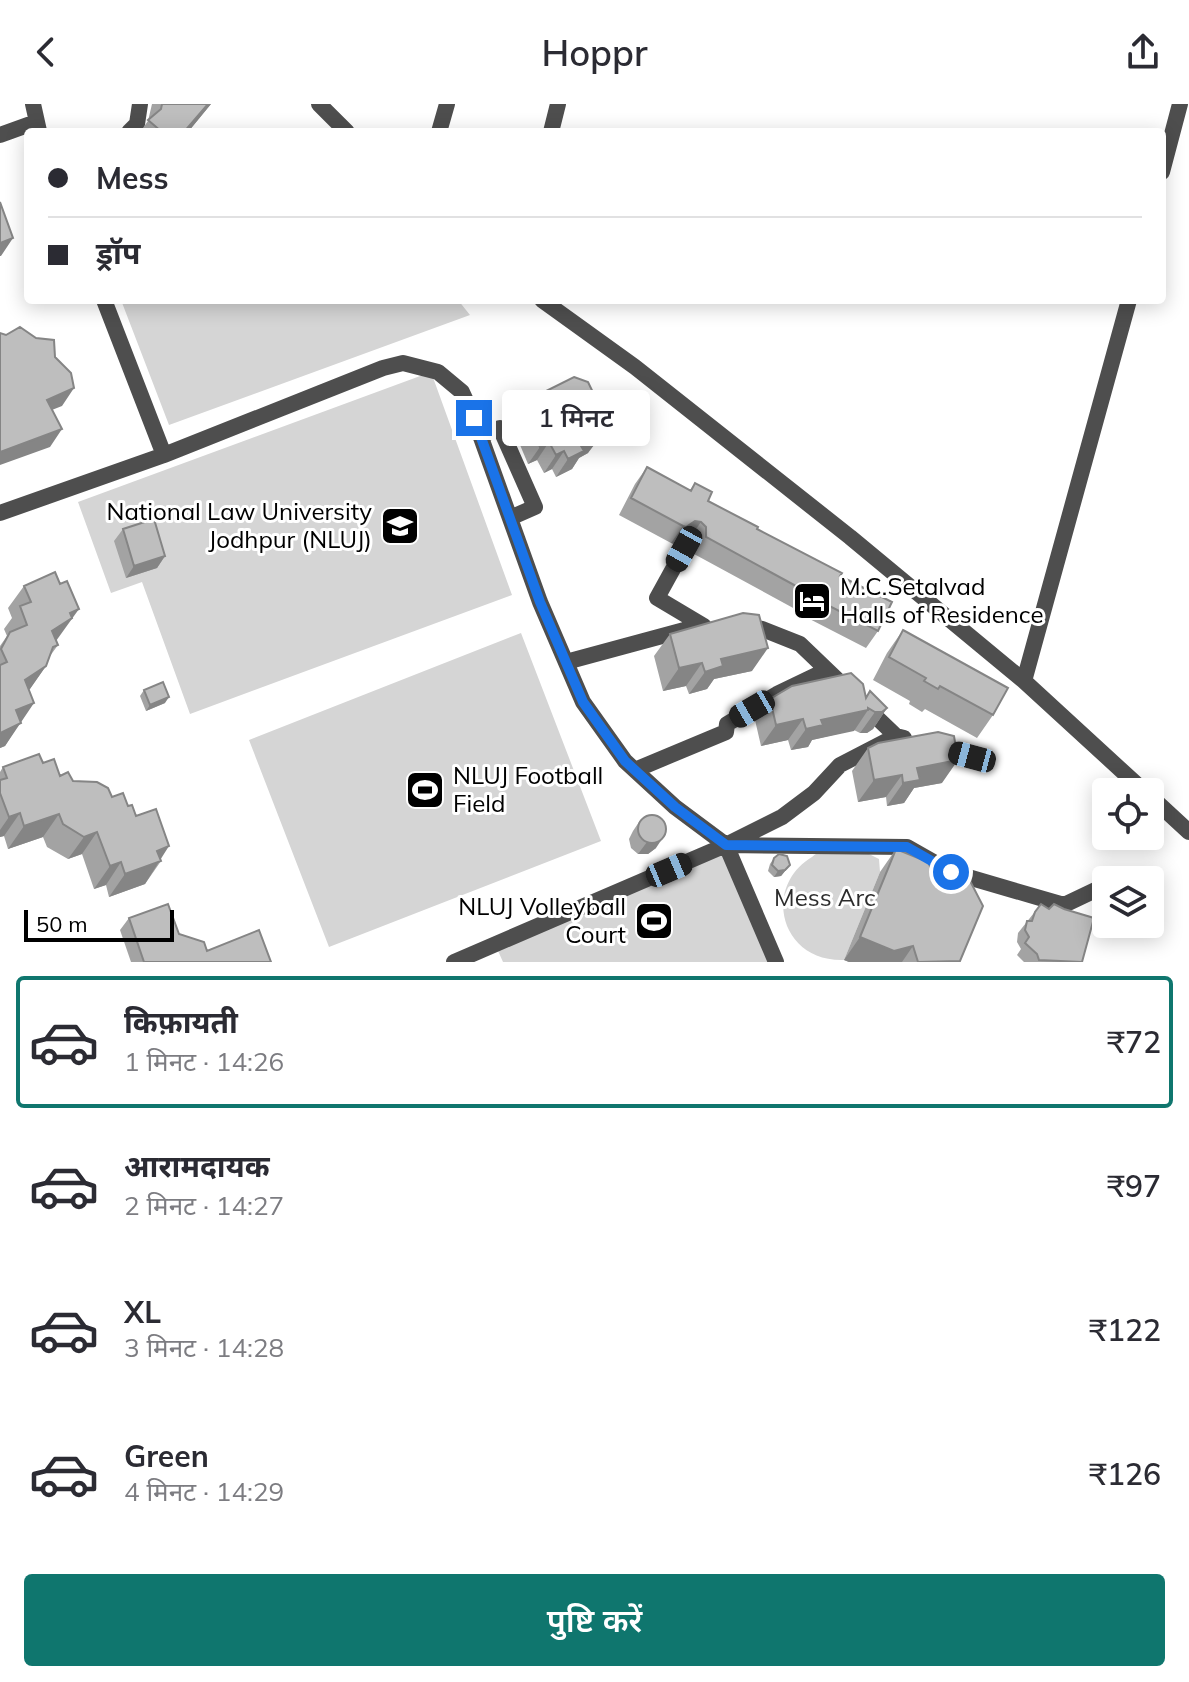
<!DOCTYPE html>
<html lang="hi">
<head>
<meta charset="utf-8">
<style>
  body { margin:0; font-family:Mulish,"Noto Sans Devanagari",sans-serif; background:#f2f2f3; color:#2b2b33; height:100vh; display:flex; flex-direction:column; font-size:30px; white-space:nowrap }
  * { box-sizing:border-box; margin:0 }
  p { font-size:26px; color:#7c7c81 }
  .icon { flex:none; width:44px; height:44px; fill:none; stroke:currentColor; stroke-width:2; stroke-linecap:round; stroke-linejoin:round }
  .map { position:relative; height:858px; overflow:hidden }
  .sheet { display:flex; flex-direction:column; background:#fff; flex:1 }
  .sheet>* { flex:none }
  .banner { position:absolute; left:24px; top:24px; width:1142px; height:176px; border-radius:8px; box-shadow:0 4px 20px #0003; display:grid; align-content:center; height:176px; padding:0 24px; background:#fff }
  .controls { position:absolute; left:1092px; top:674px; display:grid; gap:16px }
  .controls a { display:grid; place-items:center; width:72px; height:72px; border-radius:8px; background:#fff; box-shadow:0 4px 20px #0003; font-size:40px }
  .scale { position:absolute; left:24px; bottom:20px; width:150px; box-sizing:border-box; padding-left:8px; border:4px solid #000; border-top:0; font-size:22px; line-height:28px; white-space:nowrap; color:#000; -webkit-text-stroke:6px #fff; paint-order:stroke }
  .end { position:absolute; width:36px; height:36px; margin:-18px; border:10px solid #1a73e8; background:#fff; box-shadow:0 0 0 4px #fff }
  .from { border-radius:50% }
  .bubble { position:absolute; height:56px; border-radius:8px; background:#fff; box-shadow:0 4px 20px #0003; font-size:26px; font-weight:600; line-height:56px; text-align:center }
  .car { position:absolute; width:24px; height:48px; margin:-24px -12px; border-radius:10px; box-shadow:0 0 6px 2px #0007; background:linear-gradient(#222 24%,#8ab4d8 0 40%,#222 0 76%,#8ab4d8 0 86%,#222 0) }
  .banner b { display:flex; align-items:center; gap:28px; height:76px; font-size:30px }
  .banner b+b { border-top:2px solid #e1e1e2 }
  .banner i { width:20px; height:20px; background:#2b2b33 }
  ul { padding:14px 0 0; list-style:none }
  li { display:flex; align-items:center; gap:24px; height:132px; margin:0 16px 12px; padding:0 8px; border:4px solid transparent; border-radius:8px }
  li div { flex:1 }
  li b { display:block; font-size:30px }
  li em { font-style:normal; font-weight:600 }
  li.selected { border-color:#0f766e }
  li>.icon { width:72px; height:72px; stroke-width:1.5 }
  .action { display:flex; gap:16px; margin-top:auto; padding:16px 24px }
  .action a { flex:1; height:92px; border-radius:8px; background:#0f766e; color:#fff; font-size:32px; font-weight:600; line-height:92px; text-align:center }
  header { display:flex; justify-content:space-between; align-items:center; height:104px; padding:0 24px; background:#fff; font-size:36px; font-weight:600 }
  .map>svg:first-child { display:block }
  .green { fill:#d5d5d5 }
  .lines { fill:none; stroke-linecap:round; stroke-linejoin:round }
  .minor { stroke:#4e4e4e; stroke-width:16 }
  .wall { fill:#a3a3a3 }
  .shaded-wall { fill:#858585 }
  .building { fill:#bebebe; stroke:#858585; stroke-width:2 }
  .route { stroke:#1a73e8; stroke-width:10 }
  .labels { text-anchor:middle; stroke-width:6; stroke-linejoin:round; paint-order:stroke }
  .poi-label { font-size:24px; fill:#000; stroke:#fff; text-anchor:end }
  .park-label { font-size:24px; fill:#2c2c2c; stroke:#fff }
</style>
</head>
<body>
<header><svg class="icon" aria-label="back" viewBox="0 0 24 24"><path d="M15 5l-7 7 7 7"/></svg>Hoppr<svg class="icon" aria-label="share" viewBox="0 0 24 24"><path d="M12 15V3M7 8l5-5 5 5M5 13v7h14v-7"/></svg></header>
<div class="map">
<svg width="1189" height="858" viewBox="0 0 1189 858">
  <rect width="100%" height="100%" fill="#fff"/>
  <!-- green -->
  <path class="green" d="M 121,196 L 458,196 L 470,211 L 169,321 Z
    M 431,268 L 512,491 L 190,610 L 142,478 L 111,489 L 78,398 Z
    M 521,529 L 601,737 L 329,843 L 249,636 Z
    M 726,741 L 776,858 L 503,858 L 495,840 Z
    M 861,746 L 879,755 L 880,768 L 844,856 C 780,858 762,783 812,753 C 815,750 819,748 823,747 C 835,745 849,746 861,746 Z"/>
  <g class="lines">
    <!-- minor -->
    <path class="minor" d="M 33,0 L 39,27
      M 319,0 L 347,28
      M 129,28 L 137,20 L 140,0
      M 439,28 L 447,0
      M 551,28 L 558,0
      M 0,31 L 36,18
      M 1162,68 L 1180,0
      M 104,196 L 164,351
      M 542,196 L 635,263 L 850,433 L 1024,577 L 1145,688
      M 480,332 L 500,324 L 535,403 L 510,414
      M 0,409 L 164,351 L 383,264 L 403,259 L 438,268 L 462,288 L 474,314 L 540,498 L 583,598 L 625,657 L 675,703 L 726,741 L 907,743 L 951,768 L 1064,801 L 1106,781
      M 684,445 L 657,494 L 704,522
      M 743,522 L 762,525 L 800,540 L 896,632 L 904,634
      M 566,558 L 688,525
      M 1024,577 L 1129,196
      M 938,643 L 972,653
      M 635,666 L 726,628 L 727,620 L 777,590 L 827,566
      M 1150,692 L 1189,728
      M 726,741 L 776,858
      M 454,858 L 726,741 L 782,713 L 814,689 L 840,661 L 896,632"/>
  </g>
  <!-- wall -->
  <path class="wall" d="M 152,0 L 211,0 L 188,28 L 140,28 L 148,17 Z
    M 522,299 L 596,323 L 588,349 L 579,354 L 572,365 L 556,373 L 552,365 L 544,369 L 537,356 L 528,360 L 510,317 Z
    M 647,363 L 690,386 L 695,379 L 708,397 L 840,472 L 878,527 L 866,544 L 794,507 L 795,505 L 694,450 L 694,440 L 689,435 L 683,434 L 674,440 L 671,439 L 619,411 L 635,380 Z
    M 123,425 L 165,452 L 157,464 L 126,474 L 114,437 Z
    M 24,482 L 58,541 L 50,552 L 46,562 L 29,586 L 20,618 L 5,642 L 0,644 L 0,542 L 7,532 L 4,525 L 12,514 L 8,504 Z
    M 903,526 L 993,611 L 977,634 L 925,605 L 922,608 L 909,600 L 910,597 L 873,576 L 887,549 Z
    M 670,530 L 752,567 L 714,575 L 707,585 L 689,590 L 686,582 L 663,587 L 654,552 Z
    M 144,586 L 165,599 L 146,607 L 140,592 Z
    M 866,594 L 887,604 L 873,625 L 867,629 L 860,629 L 854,626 L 812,636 L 808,643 L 791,646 L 788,636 L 761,642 L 755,616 L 770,595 Z
    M 868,644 L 942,679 L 914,684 L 904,699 L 887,702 L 886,693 L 858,698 L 852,667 Z
    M 43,659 L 60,672 L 112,693 L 128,702 L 136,712 L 161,757 L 145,780 L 109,793 L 106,781 L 94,785 L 82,750 L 68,755 L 47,743 L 43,733 L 8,745 L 4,732 L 0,733 L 0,668 L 3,663 Z
    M 641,715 L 656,744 L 648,750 L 638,750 L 631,744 L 629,735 L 633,727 Z
    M 896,745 L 939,782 L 983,802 L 959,858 L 849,858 L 844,856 L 880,768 Z
    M 774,754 L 790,761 L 781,772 L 774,773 L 768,767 L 770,760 Z
    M 1041,800 L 1082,858 L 1024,858 L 1017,851 L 1021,845 L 1017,838 L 1018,829 Z
    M 129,814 L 179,830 L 207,847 L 271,858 L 131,858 L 120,826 Z"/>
  <!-- shaded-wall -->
  <path class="shaded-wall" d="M 208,0 L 211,0 L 188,28 L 184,28 Z
    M 13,134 L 1,152 L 0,152 L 0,139 Z
    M 74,284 L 62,302 L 34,313 L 47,296 Z
    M 604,311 L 592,328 L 593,317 Z
    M 62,325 L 50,343 L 0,361 L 0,348 Z
    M 601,332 L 588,349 L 579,354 L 572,365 L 556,373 L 568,355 L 581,342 Z
    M 549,338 L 537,356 L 528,360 L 540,343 Z
    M 564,347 L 552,365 L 544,369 L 556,351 Z
    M 695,417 L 701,418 L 689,435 L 683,434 L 674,440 L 671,439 L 683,422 Z
    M 165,452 L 157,464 L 126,474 L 134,462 Z
    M 79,505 L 56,537 L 52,527 L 70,509 Z
    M 768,544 L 752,567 L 714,575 L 707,585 L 689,590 L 705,568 L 721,555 Z
    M 702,559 L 686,582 L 663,587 L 679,564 Z
    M 46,562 L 30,585 L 9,599 L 25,576 Z
    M 169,593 L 165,599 L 146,607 L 150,601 Z
    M 34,599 L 5,642 L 0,644 L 0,629 L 16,606 Z
    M 887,604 L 873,625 L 867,629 L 860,629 L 875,608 Z
    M 868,606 L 854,627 L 812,636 L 808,643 L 791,646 L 806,625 L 821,616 Z
    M 803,615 L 788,636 L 761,642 L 776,621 Z
    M 958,656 L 942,679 L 914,684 L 904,699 L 887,702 L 903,679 L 917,664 Z
    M 902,671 L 886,693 L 858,698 L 874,676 Z
    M 20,709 L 4,732 L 0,733 L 0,726 L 9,713 Z
    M 59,710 L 43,733 L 8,745 L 24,722 Z
    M 97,728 L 82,750 L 68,755 L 84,733 Z
    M 664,732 L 656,744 L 648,750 L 638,750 L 647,738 Z
    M 169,742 L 145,780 L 109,793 L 125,770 L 157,747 Z
    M 121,758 L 106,781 L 94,785 L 110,762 Z
    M 790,761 L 781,772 L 774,773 L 778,767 Z
    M 860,833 L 913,842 L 902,858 L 849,858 L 844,856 Z"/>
  <!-- building -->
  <path class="building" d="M 162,0 L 208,0 L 184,28 L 162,28 L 148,16 L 161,5 Z
    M 0,98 L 13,134 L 0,139 Z
    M 20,223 L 36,234 L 54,236 L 55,253 L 71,269 L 74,284 L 47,296 L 62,325 L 0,348 L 0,229 L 6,231 Z
    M 574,273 L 588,278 L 604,311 L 593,317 L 601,332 L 581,342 L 584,347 L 568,355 L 564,347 L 556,351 L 549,338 L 540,343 L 522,299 Z
    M 647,363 L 691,387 L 695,379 L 712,388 L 708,397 L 758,423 L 757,425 L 842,469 L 840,472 L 892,498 L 878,527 L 806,490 L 807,488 L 706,433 L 706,423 L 701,418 L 695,417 L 686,423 L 683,422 L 631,394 Z
    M 154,415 L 165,452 L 134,462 L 123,425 Z
    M 55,468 L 60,480 L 67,477 L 79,505 L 70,509 L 72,514 L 52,527 L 58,541 L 53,543 L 46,562 L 25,576 L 34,599 L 16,606 L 21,619 L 0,629 L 0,561 L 7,558 L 1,545 L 10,528 L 27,521 L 20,502 L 31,498 L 24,482 Z
    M 743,509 L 759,511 L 768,544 L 721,555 L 723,562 L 705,568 L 702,559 L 679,564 L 670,530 Z
    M 903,526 L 1008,584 L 993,611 L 940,582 L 938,585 L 924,577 L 926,574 L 889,553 Z
    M 851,569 L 863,580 L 866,594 L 870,587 L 887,604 L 882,608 L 875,608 L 868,604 L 868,606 L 821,616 L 823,621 L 806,625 L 803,615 L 776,621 L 770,595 L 792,582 Z
    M 163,578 L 169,593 L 150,601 L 144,586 Z
    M 938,628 L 954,632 L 958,656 L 917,664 L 920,676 L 903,679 L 902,671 L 874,676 L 868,644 L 878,639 Z
    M 39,650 L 43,659 L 54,655 L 60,672 L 68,668 L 73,677 L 97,678 L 108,684 L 112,693 L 123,689 L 128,702 L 132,701 L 136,712 L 156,705 L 169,742 L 157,747 L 161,757 L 125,770 L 121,758 L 110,762 L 97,728 L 84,733 L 63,720 L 59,710 L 24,722 L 20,709 L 9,713 L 0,689 L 0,676 L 7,674 L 3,663 Z
    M638 725a14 14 0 1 1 28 0a14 14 0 1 1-28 0Z
    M 896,745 L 928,758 L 939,782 L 966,769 L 983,802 L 960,857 L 918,858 L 913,842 L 894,847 L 860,833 Z
    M 779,750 L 787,752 L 790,761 L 785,766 L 778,767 L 772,761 L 774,754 Z
    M 168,800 L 179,830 L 204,838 L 207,847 L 259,826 L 271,858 L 144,858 L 129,814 Z
    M 1041,800 L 1049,805 L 1054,800 L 1064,805 L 1094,814 L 1082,858 L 1039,856 L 1037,850 L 1025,839 L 1029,833 L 1025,826 L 1027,817 L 1032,817 L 1035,808 Z"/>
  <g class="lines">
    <!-- route -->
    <path class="route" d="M 474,314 L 540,498 L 583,598 L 625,657 L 675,703 L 726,741 L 907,743 L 951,768"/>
  </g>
  <!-- icons -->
  <defs>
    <g id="university-square" transform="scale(2)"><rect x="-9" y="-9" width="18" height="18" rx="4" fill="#000" stroke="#fff"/><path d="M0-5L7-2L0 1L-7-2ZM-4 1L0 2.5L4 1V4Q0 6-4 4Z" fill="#fff"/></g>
    <g id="hotel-square" transform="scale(2)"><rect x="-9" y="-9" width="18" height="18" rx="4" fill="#000" stroke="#fff"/><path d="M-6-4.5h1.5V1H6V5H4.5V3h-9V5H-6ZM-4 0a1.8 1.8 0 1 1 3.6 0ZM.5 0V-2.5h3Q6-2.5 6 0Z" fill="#fff"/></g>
    <g id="stadium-square" transform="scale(2)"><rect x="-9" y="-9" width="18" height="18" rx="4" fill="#000" stroke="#fff"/><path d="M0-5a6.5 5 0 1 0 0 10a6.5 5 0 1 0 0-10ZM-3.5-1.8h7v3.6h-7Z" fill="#fff"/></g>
  </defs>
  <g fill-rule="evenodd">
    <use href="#university-square" x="400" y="422"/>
    <use href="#hotel-square" x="812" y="497"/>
    <use href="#stadium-square" x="425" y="686"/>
    <use href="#stadium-square" x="654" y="817"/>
  </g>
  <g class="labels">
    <!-- poi labels -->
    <g class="poi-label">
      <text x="372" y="416">National Law University<tspan x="372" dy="28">Jodhpur (NLUJ)</tspan></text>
      <text x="840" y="491" text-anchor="start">M.C.Setalvad<tspan x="840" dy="28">Halls of Residence</tspan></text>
      <text x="453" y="680" text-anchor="start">NLUJ Football<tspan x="453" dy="28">Field</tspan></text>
      <text x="626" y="811">NLUJ Volleyball<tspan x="626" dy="28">Court</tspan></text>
    </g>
    <!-- park labels -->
    <g class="park-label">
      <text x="825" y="802">Mess Arc</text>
    </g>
  </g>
</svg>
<div class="controls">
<a><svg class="icon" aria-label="locate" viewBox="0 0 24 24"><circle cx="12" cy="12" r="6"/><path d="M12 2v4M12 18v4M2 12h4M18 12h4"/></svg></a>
<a><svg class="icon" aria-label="layers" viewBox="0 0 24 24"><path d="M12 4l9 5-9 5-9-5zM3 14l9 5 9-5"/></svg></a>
</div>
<div class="scale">50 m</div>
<i class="end from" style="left:951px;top:768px"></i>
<i class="end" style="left:474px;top:314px"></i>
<div class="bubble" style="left:502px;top:286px;width:148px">1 मिनट</div>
<i class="car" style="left:684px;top:445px;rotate:209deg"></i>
<i class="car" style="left:752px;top:605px;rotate:240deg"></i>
<i class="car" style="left:972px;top:653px;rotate:285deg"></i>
<i class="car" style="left:669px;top:766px;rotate:67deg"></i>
<div class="banner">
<b><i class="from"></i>Mess</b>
<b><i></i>ड्रॉप</b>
</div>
</div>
<section class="sheet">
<ul>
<li class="selected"><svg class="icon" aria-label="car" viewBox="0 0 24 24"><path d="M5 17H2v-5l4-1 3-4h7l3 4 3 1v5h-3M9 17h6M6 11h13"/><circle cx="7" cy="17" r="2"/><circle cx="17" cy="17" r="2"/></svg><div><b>किफ़ायती</b><p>1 मिनट · 14:26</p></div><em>₹72</em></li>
<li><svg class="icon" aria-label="car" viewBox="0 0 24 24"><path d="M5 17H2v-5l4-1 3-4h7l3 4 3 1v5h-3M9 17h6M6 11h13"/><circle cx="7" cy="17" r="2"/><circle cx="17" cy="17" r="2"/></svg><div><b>आरामदायक</b><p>2 मिनट · 14:27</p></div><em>₹97</em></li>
<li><svg class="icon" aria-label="car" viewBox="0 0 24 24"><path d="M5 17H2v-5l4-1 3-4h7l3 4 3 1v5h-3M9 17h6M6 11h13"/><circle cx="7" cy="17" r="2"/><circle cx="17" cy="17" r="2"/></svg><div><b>XL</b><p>3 मिनट · 14:28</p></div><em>₹122</em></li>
<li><svg class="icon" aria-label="car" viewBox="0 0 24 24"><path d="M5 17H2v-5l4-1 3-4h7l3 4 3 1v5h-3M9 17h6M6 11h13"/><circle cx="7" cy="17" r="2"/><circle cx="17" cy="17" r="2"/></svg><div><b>Green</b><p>4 मिनट · 14:29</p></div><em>₹126</em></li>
</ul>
<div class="action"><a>पुष्टि करें</a></div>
</section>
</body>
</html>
